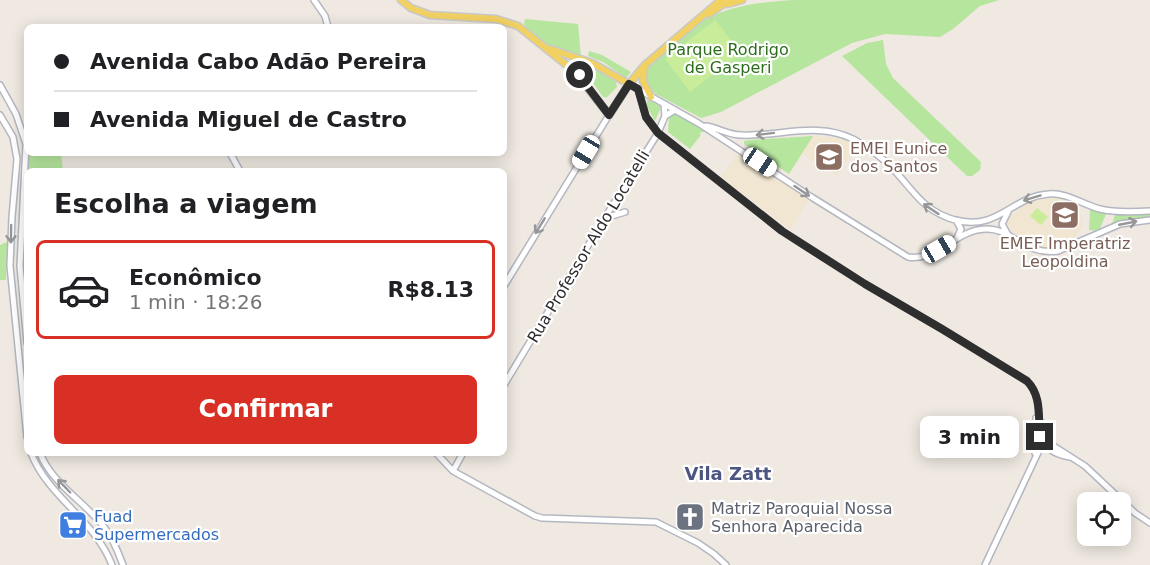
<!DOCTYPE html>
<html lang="pt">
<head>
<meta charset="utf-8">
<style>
  body { margin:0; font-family:"DejaVu Sans",sans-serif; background:#f6f6f6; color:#202124; height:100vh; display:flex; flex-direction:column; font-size:22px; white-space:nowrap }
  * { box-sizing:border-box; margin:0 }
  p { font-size:20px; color:#757577 }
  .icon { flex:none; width:33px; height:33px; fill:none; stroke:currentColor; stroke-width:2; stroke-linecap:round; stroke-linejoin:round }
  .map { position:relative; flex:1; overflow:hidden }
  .details { position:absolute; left:24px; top:168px; width:483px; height:288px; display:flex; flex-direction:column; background:#fff; border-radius:9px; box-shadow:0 3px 15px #0003 }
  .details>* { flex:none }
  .hud { position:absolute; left:24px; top:24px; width:483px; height:132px; border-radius:9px; box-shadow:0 3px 15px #0003; display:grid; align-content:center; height:132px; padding:0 30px; background:#fff }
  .tools { position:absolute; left:1077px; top:492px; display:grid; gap:12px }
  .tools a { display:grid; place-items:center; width:54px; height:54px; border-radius:9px; background:#fff; box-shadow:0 3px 15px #0003; font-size:30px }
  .end { position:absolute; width:27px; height:27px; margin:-14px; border:8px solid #2e2e2e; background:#fff; box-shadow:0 0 0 3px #fff }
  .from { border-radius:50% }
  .bubble { position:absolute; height:42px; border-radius:9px; background:#fff; box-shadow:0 3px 15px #0003; font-size:20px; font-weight:700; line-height:42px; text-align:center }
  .car { position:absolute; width:18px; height:36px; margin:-18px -9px; border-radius:8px; box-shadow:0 0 4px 2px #0007; background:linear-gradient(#fff 24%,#345 0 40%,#fff 0 76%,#345 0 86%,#fff 0) }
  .hud b { display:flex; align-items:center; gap:21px; height:57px; font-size:22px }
  .hud b+b { border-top:2px solid #e0e0e0 }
  .hud i { width:15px; height:15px; background:#202124 }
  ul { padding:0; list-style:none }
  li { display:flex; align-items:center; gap:18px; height:99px; margin:0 12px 9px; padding:0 18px; border:3px solid transparent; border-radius:9px }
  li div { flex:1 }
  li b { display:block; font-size:22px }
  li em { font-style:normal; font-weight:700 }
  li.active { border-color:#d93025 }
  li>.icon { width:54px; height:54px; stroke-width:1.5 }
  h2 { padding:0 30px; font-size:27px; line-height:72px }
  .cta { display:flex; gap:12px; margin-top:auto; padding:12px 30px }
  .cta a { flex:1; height:69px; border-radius:9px; background:#d93025; color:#fff; font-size:24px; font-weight:700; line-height:69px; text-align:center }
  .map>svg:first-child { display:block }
  .education { fill:#f0e6d1 }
  .green { fill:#b6e59e }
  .pitch { fill:#c9ec9a }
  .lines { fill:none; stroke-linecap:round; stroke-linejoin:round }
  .tertiary-casing { stroke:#b4b7c1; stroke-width:8 }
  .secondary-casing { stroke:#b4b7c1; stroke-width:8 }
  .primary-casing { stroke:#c9c9c9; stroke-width:9 }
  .tertiary { stroke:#fff; stroke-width:5 }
  .secondary { stroke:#fff; stroke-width:5 }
  .primary { stroke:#f2d163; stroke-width:6 }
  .oneway { stroke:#969696 }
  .route { stroke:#2e2e2e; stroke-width:8 }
  .labels { text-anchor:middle; stroke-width:4.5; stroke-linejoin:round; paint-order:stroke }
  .park-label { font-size:16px; fill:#2c6e1b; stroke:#fff }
  .education-label { font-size:16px; fill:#785e54; stroke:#fff; text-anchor:start }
  .street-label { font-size:16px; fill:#2e2e2e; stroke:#fff }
  .worship-label { font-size:16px; fill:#5b616d; stroke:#fff; text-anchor:start }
  .shop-label { font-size:16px; fill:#366cbe; stroke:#fff; text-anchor:start }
  .neighbourhood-label { font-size:18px; font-weight:bold; fill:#4d5680; stroke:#fff }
</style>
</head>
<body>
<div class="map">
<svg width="1150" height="565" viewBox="0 0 1150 565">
  <rect width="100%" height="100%" fill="#efe9e1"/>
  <!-- education -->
  <path class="education" d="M 813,136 L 839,138 L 848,141 L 860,147 L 856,154 L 848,159 L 840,169 L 838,176 L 802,154 Z
    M 739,153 L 808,200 L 791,230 L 720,177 Z
    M 1050,197 L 1061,198 L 1076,206 L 1081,213 L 1083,225 L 1074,239 L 1059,247 L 1043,248 L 1023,240 L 1009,230 L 1007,221 L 1012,214 L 1029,202 L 1039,198 Z"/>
  <!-- green -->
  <path class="green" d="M 794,0 L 999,0 L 980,6 L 953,29 L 940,37 L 885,34 L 852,43 L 721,112 L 701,118 L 656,94 L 645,85 L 645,73 L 650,65 C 665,52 687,29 704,20 C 733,5 762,2 794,0 Z
    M 525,19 L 578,24 L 581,58 C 556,49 541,45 524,24 Z
    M 883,40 L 886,64 L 893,78 L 981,162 L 980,170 L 972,176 L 967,176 L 842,56 L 867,43 Z
    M 589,51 L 602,55 L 631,72 L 626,78 L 603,62 L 588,56 Z
    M 591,68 L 596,69 L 616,82 L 617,87 L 607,97 L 603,97 L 587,74 Z
    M 648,99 L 661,107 L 655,121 L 646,105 Z
    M 675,114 L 679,114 L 708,131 L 699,133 L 701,135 L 690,149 L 668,132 L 669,117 Z
    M 813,136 L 789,174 L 744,144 L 744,141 L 750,140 Z
    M 29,153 L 61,153 L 63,171 L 29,171 Z
    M 1094,209 L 1106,214 L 1099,231 L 1089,230 L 1090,210 Z
    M 1150,213 L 1150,219 L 1112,224 L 1115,215 Z
    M 7,242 L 6,280 L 0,280 L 0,245 Z"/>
  <!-- pitch -->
  <path class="pitch" d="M 715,20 L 741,53 L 690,92 L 665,59 Z
    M 1037,208 L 1048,217 L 1041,225 L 1030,216 Z"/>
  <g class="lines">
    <!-- tertiary casing -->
    <g class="tertiary-casing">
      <path id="tertiary" d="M 314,0 L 325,16 L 328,27
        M 638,89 L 646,117 L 658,133 L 782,231 L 865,284 L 942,329 L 1027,381 C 1053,407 1020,448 1069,457
        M 230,153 L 240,171
        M 605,218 L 625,212
        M 504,286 L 609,115
        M 504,385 L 604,219 L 658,133 L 665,116 L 664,104
        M 1042,423 L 1045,437 L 1052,445 L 1085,466 L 1135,513 L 1150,523
        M 436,453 L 453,471 L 535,516 L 542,518 L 656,522 L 698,543 L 714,554 L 726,565
        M 1035,453 L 1036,418
        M 453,471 L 463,453
        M 985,565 L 1043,442"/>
    </g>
    <!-- secondary casing -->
    <g class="secondary-casing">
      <path id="secondary" d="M 629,84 L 698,123 L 813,198 L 908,257 C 936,262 956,230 985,229 C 1011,227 1024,256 1058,251 L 1120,224 L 1150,220
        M 0,85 L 16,114 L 26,144 L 20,266 L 27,343
        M 0,115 L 13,137 L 17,159 L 12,217 L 10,266 L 27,437
        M 665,116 L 675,110
        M 706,126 C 718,128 729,135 741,135 C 779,137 817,121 853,139 C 868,147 882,157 893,169 C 914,191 923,211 955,220 C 999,231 1011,197 1048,194 C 1067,192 1083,205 1100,209 C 1116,213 1134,212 1150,211
        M 956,220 L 961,229 L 957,238
        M 1008,235 L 1002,224 L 1008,212
        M 31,453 C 48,497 95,520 112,565
        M 40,453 C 52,484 85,502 104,527 C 113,538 118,552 123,565"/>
    </g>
    <!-- primary casing -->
    <g class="primary-casing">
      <path id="primary" d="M 401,0 L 411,8 L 430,15 L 496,19 L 518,26 L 574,71 L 609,115 L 629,84 L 645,65 L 721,0
        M 727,4 L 742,0
        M 709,14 L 729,0
        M 550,49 L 592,63 L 629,84
        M 644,67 L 643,81 L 651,97
        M 581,78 L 583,67 L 592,63"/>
    </g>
    <!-- tertiary -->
    <use href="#tertiary" class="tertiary"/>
    <!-- secondary -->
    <use href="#secondary" class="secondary"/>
    <!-- primary -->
    <use href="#primary" class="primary"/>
  </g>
  <!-- one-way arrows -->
  <defs><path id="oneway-shaft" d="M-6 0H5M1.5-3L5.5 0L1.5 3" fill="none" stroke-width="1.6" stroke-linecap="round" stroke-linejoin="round" transform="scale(1.5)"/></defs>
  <g class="oneway">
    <use href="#oneway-shaft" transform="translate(765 134) rotate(173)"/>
    <use href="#oneway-shaft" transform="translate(802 191) rotate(34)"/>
    <use href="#oneway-shaft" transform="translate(1032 198) rotate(163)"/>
    <use href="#oneway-shaft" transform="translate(931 209) rotate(-146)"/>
    <use href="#oneway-shaft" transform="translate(1128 223) rotate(-11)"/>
    <use href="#oneway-shaft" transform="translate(540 226) rotate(122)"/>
    <use href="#oneway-shaft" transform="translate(11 234) rotate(91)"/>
    <use href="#oneway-shaft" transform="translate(64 486) rotate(-134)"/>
  </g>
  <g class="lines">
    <!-- route -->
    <path class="route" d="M 580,75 L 581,78 L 609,115 L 629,84 L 638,89 L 646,117 L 658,133 L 782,231 L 865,284 L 942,329 L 1027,381 C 1042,396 1038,417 1040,437"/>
  </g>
  <!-- icons -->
  <defs>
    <g id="school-square" transform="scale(1.5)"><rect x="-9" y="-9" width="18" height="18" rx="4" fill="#8d6e63" stroke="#fff"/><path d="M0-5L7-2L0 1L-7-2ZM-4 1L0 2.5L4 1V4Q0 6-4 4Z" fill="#fff"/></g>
    <g id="church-square" transform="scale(1.5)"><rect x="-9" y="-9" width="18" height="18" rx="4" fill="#6b7280" stroke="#fff"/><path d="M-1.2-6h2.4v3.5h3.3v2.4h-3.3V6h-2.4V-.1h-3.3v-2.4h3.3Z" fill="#fff"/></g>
    <g id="supermarket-square" transform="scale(1.5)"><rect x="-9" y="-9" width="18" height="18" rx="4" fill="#3f7fe0" stroke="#fff"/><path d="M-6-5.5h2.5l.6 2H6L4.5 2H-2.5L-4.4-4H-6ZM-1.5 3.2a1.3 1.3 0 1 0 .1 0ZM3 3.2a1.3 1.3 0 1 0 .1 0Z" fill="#fff"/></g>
  </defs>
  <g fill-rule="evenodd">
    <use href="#school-square" x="829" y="157"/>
    <use href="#school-square" x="1065" y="215"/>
    <use href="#church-square" x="690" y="517"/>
    <use href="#supermarket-square" x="73" y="525"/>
  </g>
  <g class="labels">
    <!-- park labels -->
    <g class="park-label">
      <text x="728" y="55">Parque Rodrigo<tspan x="728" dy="18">de Gasperi</tspan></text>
    </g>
    <!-- education labels -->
    <g class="education-label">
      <text x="850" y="154">EMEI Eunice<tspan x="850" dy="18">dos Santos</tspan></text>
      <text x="1065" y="249" text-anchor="middle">EMEF Imperatriz<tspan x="1065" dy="18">Leopoldina</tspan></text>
    </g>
    <!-- street labels -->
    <g class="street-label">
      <text transform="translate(588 246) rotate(-59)" y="6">Rua Professor Aldo Locatelli</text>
    </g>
    <!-- worship labels -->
    <g class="worship-label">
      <text x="711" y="514">Matriz Paroquial Nossa<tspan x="711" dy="18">Senhora Aparecida</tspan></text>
    </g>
    <!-- shop labels -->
    <g class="shop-label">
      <text x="94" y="522">Fuad<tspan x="94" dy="18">Supermercados</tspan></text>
    </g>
    <!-- neighbourhood labels -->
    <g class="neighbourhood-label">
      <text x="728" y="480">Vila Zatt</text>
    </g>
  </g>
</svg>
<div class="tools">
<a><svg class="icon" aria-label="locate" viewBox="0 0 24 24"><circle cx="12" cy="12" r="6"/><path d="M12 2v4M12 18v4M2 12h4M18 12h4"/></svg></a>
</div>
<i class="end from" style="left:580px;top:75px"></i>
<i class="end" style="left:1040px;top:437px"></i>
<div class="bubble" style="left:920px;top:416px;width:99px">3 min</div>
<i class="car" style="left:586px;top:152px;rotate:211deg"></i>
<i class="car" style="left:760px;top:162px;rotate:124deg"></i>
<i class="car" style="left:939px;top:249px;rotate:60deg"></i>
<div class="hud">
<b><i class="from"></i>Avenida Cabo Adão Pereira</b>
<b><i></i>Avenida Miguel de Castro</b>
</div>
<section class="details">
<h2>Escolha a viagem</h2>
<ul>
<li class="active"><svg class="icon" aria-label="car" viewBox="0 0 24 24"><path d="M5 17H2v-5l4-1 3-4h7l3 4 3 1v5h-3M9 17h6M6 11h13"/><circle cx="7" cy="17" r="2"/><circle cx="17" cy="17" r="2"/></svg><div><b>Econômico</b><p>1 min · 18:26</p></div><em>R$8.13</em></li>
</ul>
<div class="cta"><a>Confirmar</a></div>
</section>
</div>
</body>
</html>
